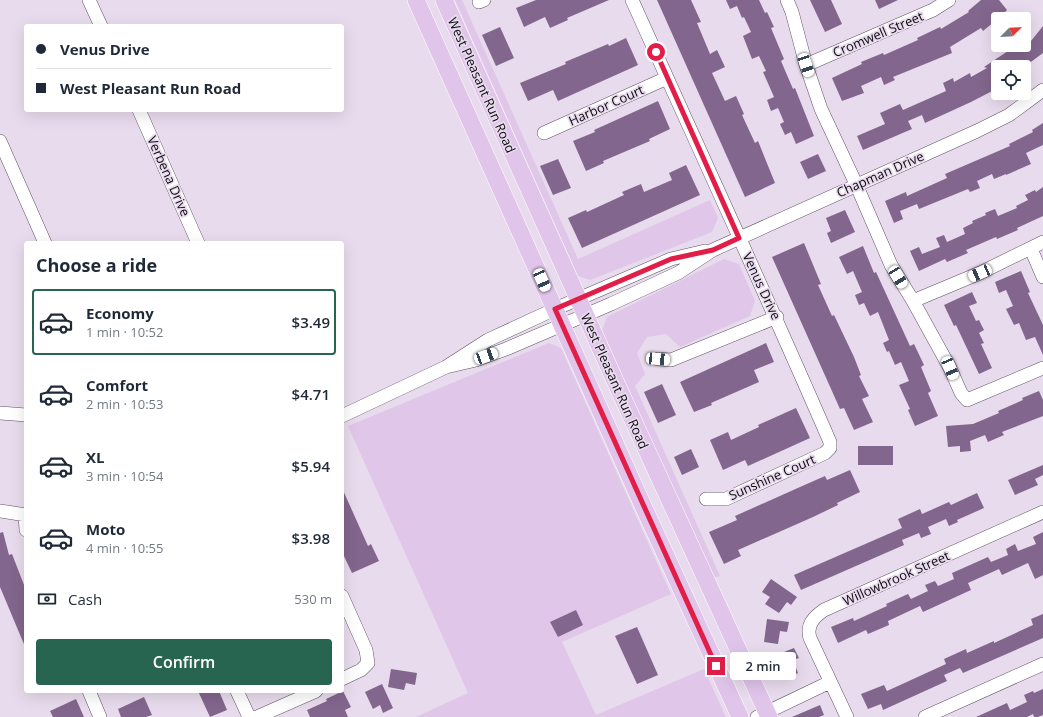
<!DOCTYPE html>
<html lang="en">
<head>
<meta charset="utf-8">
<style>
  body { margin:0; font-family:"Open Sans",sans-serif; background:#f6f6f7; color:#1f2937; height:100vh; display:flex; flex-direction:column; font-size:15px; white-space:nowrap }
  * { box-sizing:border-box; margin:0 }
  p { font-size:13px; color:#747a83 }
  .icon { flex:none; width:22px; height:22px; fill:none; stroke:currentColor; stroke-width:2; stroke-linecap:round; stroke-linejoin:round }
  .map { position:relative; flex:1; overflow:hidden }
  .details { position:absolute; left:24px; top:241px; width:320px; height:452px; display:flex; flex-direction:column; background:#fff; border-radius:4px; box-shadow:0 4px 16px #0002 }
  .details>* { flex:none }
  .guide { position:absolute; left:24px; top:24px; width:320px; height:88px; border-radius:4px; box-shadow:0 4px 16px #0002; display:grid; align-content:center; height:88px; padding:0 12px; background:#fff }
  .needle { width:26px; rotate:66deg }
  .controls { position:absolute; left:991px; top:12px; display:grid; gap:8px }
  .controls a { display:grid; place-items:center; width:40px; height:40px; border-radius:4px; background:#fff; box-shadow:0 4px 16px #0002; font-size:20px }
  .end { position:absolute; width:18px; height:18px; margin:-9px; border:5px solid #e11d48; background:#fff; box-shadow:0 0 0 2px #fff }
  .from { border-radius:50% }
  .bubble { position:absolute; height:28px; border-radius:4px; background:#fff; box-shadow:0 4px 16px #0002; font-size:13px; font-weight:600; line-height:28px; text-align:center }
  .car { position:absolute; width:12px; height:24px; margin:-12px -6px; border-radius:5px; box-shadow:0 0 3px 1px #0007; background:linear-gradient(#fff 24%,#345 0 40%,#fff 0 76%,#345 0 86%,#fff 0) }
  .guide b { display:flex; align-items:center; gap:14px; height:38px; font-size:15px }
  .guide b+b { border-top:1px solid #e0e1e3 }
  .guide i { width:10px; height:10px; background:#1f2937 }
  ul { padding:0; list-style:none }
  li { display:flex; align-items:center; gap:12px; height:66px; margin:0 8px 6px; padding:0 4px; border:2px solid transparent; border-radius:4px }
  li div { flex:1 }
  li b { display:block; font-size:15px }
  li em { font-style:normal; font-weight:600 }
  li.active { border-color:#286550 }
  li>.icon { width:36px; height:36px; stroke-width:1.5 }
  h2 { padding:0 12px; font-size:18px; line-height:48px }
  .pay { display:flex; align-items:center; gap:10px; height:44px; padding:0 12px; font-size:15px }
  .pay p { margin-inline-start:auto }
  .cta { display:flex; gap:8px; margin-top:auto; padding:8px 12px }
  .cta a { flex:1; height:46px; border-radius:4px; background:#286550; color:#fff; font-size:16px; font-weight:600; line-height:46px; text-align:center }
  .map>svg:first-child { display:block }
  .green { fill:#e0c6e9 }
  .building { fill:#83668d }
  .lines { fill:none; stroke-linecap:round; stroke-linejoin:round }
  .minor-casing { stroke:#5f5463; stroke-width:14 }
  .major-casing { stroke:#fff; stroke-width:18 }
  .minor { stroke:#fff; stroke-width:13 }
  .major { stroke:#e0c4ea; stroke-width:17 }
  .route { stroke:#e11d48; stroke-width:5 }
  .labels { text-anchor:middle; stroke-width:3.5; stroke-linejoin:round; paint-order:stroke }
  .street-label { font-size:13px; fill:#0e0a10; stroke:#e8dbed }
</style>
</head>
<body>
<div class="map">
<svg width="1043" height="717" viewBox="0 0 1043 717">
  <rect width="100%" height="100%" fill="#e8dbed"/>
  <!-- green -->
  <path class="green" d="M 455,0 L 462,0 L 578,259 L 710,200 L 718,218 L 712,232 L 590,280 L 578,276 Z
    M 724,259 L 739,264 L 755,301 L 750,316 L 680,347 L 666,334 L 647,337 L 637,353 L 645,374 L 635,386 L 720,576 L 713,578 L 602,330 L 607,317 Z
    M 549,343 L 561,348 L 671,594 L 562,642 L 596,715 L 704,669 L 726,717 L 416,717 L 468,693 L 348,426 Z"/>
  <!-- building -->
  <path class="building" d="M 536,0 L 609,0 L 567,18 L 568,20 L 550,28 L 545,17 L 524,27 L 516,8 Z
    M 657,0 L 691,0 L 701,22 L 697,23 L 710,54 L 717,50 L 725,67 L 712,73 L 725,101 L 736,96 L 744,114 L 742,115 L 755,143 L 758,141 L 775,183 L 745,197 Z
    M 726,0 L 759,0 L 765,13 L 767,12 L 774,27 L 771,28 L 784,59 L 781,61 L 793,89 L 795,88 L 814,136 L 796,144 L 791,132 L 785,135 L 780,124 L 784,122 L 778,108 L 771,111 L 767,100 L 774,97 L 763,72 L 766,71 L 759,56 L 752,59 L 743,36 L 751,32 L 744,17 L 742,18 L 737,6 L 730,9 Z
    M 810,0 L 831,0 L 842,24 L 825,32 Z
    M 875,0 L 898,0 L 879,9 Z
    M 981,0 L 999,0 L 1007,10 L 1000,17 L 983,31 L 981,28 L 950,47 L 952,53 L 893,77 L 895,80 L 884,85 L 881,77 L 861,86 L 864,93 L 842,101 L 832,78 L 862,64 L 861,62 L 883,53 L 884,55 L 918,40 L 917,38 L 940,27 L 941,29 L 969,12 L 968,11 Z
    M 1043,26 L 1043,53 L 1024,67 L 998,67 L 998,88 L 971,102 L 925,123 L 922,115 L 908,121 L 912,129 L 863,150 L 857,136 L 885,124 L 880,113 L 900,104 L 903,110 L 946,91 L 943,83 L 953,78 L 954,82 L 970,73 L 971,77 L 987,68 L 984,67 L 1008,51 L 1007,49 L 1012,45 L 1024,45 L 1024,32 L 1031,41 Z
    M 500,27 L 514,58 L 496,66 L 482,35 Z
    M 626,38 L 638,65 L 558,101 L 553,90 L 528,101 L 520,83 L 566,64 L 565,62 L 608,44 L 609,46 Z
    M 658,101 L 670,129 L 649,139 L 650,141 L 603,161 L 604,163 L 586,171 L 573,141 L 595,132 L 594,130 Z
    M 1043,123 L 1043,145 L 1026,153 L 1031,164 L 1006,175 L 1006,174 L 994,179 L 992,174 L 977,181 L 980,188 L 970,192 L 968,189 L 919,209 L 917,204 L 900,211 L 903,219 L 894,223 L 885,201 L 906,192 L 907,196 L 947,178 L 945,174 L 1010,146 L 1009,144 L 1033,132 L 1032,130 Z
    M 818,154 L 826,171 L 808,179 L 800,162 Z
    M 558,159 L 571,188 L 553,195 L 540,166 Z
    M 686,165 L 700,195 L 582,248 L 568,218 L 586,210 L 587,212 L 624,195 L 622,192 L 641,184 L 644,192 L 672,180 L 669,173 Z
    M 1043,187 L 1043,216 L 1017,228 L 1018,230 L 997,239 L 996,237 L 966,250 L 968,253 L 947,262 L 945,259 L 919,271 L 910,251 L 919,247 L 922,254 L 940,247 L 936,238 L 944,235 L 947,242 L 965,234 L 963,228 L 973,223 L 972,221 L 986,215 L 985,213 L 995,209 L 998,216 L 1017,208 L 1016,206 L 1028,200 L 1025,195 L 1035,190 L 1036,192 Z
    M 845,210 L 855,232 L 831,243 L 827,233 L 831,231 L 826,218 Z
    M 804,243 L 821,284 L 818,285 L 832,316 L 834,315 L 854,357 L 861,375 L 859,376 L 869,396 L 862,399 L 873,422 L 854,430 L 844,408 L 840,409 L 772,257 Z
    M 863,246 L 874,273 L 876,272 L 910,346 L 914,344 L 924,365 L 921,367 L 931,391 L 928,393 L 938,416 L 915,426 L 908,410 L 910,409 L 899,385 L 909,381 L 901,362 L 895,365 L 889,351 L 887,352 L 883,343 L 889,340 L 878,312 L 870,316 L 864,303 L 859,305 L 855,295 L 862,292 L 853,271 L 847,274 L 839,257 Z
    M 1021,271 L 1030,292 L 1028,293 L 1043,325 L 1043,355 L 1035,337 L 1026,340 L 1019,323 L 1014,325 L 1006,309 L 1013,306 L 1006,290 L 999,293 L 995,282 Z
    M 972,292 L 977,303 L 969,306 L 976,321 L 979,320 L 984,330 L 979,333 L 984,343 L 981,344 L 992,368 L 979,374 L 956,325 L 954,326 L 944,305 Z
    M 766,343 L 774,362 L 754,370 L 759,382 L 711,403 L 712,405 L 694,412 L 680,382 Z
    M 662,384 L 676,415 L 658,423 L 644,392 Z
    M 1039,391 L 1043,400 L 1043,416 L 1002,432 L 1004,435 L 988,442 L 985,435 L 970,441 L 971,451 L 960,452 L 960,446 L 948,447 L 946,426 L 973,424 L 999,413 L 998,411 L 1023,400 L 1022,398 Z
    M 796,408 L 810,438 L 748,466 L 745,460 L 723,470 L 710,440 L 728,432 L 731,440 L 759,427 L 758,425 Z
    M 858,446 L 893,446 L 893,465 L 858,465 Z
    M 691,449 L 699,467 L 682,475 L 674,457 Z
    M 1043,465 L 1043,475 L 1035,479 L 1038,485 L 1015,495 L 1008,480 Z
    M 850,470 L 860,492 L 837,503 L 838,505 L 813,517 L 738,550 L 741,556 L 724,564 L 709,532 L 737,520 L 735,516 L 800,487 L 825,476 L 827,480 Z
    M 342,488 L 368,546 L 371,544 L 379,561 L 352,573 L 342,552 Z
    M 977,493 L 984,508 L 957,520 L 958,522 L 949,526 L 946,519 L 928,527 L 931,534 L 921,538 L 919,533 L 902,540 L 904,545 L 801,590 L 794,575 L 902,528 L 898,519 L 920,509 L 922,514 L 949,502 L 951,505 Z
    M 3,532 L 9,555 L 12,554 L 26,590 L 26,649 L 0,587 L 0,533 Z
    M 1043,532 L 1043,575 L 1035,579 L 1028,563 L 1002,575 L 999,569 L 968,583 L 971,590 L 923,612 L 920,606 L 888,621 L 889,625 L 868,634 L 866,630 L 838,643 L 831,627 L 853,618 L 854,621 L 887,606 L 886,604 L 908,594 L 911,599 L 928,591 L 925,585 L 935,581 L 938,586 L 954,579 L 952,573 L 988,557 L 991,562 L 1008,555 L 1006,549 L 1015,544 L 1018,551 L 1036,544 L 1033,537 Z
    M 771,579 L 797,597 L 791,605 L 787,602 L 779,613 L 765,604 L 770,597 L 762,592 Z
    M 576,610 L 583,625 L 558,637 L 550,622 Z
    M 1043,614 L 1043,638 L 963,673 L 960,668 L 944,675 L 947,681 L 883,710 L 881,704 L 868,709 L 861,694 L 884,685 L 887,691 L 946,664 L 944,659 L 966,649 L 967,653 L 994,641 L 994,643 L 1033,625 L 1031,619 Z
    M 767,619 L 789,622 L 787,632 L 780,631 L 778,644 L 764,642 Z
    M 637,627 L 658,675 L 637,684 L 615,636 Z
    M 794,648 L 799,658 L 793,660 L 798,673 L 785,679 L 774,656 Z
    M 391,669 L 417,673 L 415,685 L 406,683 L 404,690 L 388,687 Z
    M 382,684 L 393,708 L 383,713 L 380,705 L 373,709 L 365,692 Z
    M 1043,689 L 1043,715 L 1038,717 L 1034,717 L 1033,714 L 1027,717 L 976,717 L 1007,703 L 1010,710 L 1027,702 L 1024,695 L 1033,691 L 1034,693 Z
    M 198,691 L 219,691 L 227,710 L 210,717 Z
    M 343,691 L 351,707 L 345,710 L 348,717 L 310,717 L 307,710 L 327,701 L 326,699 Z
    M 144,697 L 152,715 L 146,717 L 121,717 L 118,709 Z
    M 76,699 L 84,717 L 53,717 L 50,711 Z
    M 820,705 L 824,715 L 819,717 L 792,717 Z"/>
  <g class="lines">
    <!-- minor casing -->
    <g class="minor-casing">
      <path id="minor" d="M 89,0 L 101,26
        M 632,0 C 698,147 766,294 830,442 L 830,448 L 825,453 L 726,499 L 706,499
        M 787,0 L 792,12 L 806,65 L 821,109 L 856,184 L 891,265 L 913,301 L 950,368 L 961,393 L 967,400 L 1043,368
        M 479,2 L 484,0
        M 806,65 L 933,10 L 949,0
        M 139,110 L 198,243
        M 544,133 L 667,78
        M 0,141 L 45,243
        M 1031,249 L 1043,277
        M 913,301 L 980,273 L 1043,242
        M 658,359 L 671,360 L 777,317
        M 446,367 L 476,360 L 506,349 L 611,304 L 678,273 L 713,250 L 977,131 L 1009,115 L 1043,90
        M 0,413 L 26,415
        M 342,416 L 446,367 L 488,340 L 555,309 L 671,259 L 705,251
        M 0,511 L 26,515
        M 25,515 L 26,530
        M 342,596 L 366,650 L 368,663 L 361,670 L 342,679
        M 89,691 L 100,717
        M 237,691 L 249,717
        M 257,717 L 316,691
        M 757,717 L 830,682
        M 847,717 L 810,638 C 806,625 814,617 824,610 L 1043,512
        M 925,717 L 1043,664"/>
    </g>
    <!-- major casing -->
    <g class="major-casing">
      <path id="major" d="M 416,0 L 644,508 L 740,717
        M 444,0 L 616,383 L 769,717"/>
    </g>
    <!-- minor -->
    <use href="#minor" class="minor"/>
    <!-- major -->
    <use href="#major" class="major"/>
  </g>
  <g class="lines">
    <!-- route -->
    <path class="route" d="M 656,52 L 739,238 L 713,250 L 671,259 L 555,309 L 716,666"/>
  </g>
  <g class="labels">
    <!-- street labels -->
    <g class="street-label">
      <text transform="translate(878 34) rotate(-23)" y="5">Cromwell Street</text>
      <text transform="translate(482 85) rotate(66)" y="5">West Pleasant Run Road</text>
      <text transform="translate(606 105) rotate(-24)" y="5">Harbor Court</text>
      <text transform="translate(880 174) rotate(-24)" y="5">Chapman Drive</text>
      <text transform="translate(169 176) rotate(66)" y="5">Verbena Drive</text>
      <text transform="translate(762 286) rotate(65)" y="5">Venus Drive</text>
      <text transform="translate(615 381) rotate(66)" y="5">West Pleasant Run Road</text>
      <text transform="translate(772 477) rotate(-24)" y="5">Sunshine Court</text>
      <text transform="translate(896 578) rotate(-24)" y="5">Willowbrook Street</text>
    </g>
  </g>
</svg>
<div class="controls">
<a><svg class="needle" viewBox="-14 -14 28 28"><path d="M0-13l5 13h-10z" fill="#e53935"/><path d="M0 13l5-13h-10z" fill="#747a83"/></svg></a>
<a><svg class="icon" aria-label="locate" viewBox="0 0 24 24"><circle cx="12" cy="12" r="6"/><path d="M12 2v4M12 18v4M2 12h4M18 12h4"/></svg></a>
</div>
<i class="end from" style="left:656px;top:52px"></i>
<i class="end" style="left:716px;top:666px"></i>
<div class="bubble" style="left:730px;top:652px;width:66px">2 min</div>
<i class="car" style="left:806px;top:65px;rotate:161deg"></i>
<i class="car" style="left:980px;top:273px;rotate:247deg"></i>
<i class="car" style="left:898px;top:277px;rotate:149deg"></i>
<i class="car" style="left:542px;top:280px;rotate:156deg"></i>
<i class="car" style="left:486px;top:356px;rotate:70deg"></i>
<i class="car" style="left:658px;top:359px;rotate:95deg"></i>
<i class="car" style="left:950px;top:368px;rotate:157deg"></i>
<div class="guide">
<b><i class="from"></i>Venus Drive</b>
<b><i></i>West Pleasant Run Road</b>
</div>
<section class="details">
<h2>Choose a ride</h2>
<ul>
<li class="active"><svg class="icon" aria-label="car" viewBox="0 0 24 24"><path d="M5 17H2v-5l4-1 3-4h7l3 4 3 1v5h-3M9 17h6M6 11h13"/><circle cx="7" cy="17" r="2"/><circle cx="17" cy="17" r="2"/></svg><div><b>Economy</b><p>1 min · 10:52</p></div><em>$3.49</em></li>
<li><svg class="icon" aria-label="car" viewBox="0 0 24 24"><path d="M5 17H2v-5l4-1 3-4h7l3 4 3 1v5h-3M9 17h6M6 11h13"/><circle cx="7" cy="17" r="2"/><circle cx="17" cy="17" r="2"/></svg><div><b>Comfort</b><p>2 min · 10:53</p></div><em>$4.71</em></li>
<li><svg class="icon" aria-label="car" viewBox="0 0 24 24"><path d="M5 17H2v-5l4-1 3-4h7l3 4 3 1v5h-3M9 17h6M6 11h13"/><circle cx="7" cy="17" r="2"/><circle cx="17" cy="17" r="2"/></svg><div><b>XL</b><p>3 min · 10:54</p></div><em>$5.94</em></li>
<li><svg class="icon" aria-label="car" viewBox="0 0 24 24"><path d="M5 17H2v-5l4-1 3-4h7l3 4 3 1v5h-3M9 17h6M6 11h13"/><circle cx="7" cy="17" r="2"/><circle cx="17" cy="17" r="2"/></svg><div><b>Moto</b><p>4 min · 10:55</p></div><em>$3.98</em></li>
</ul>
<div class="pay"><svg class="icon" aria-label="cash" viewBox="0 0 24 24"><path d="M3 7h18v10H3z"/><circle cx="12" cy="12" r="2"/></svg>Cash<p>530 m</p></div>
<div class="cta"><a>Confirm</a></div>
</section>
</div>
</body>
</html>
